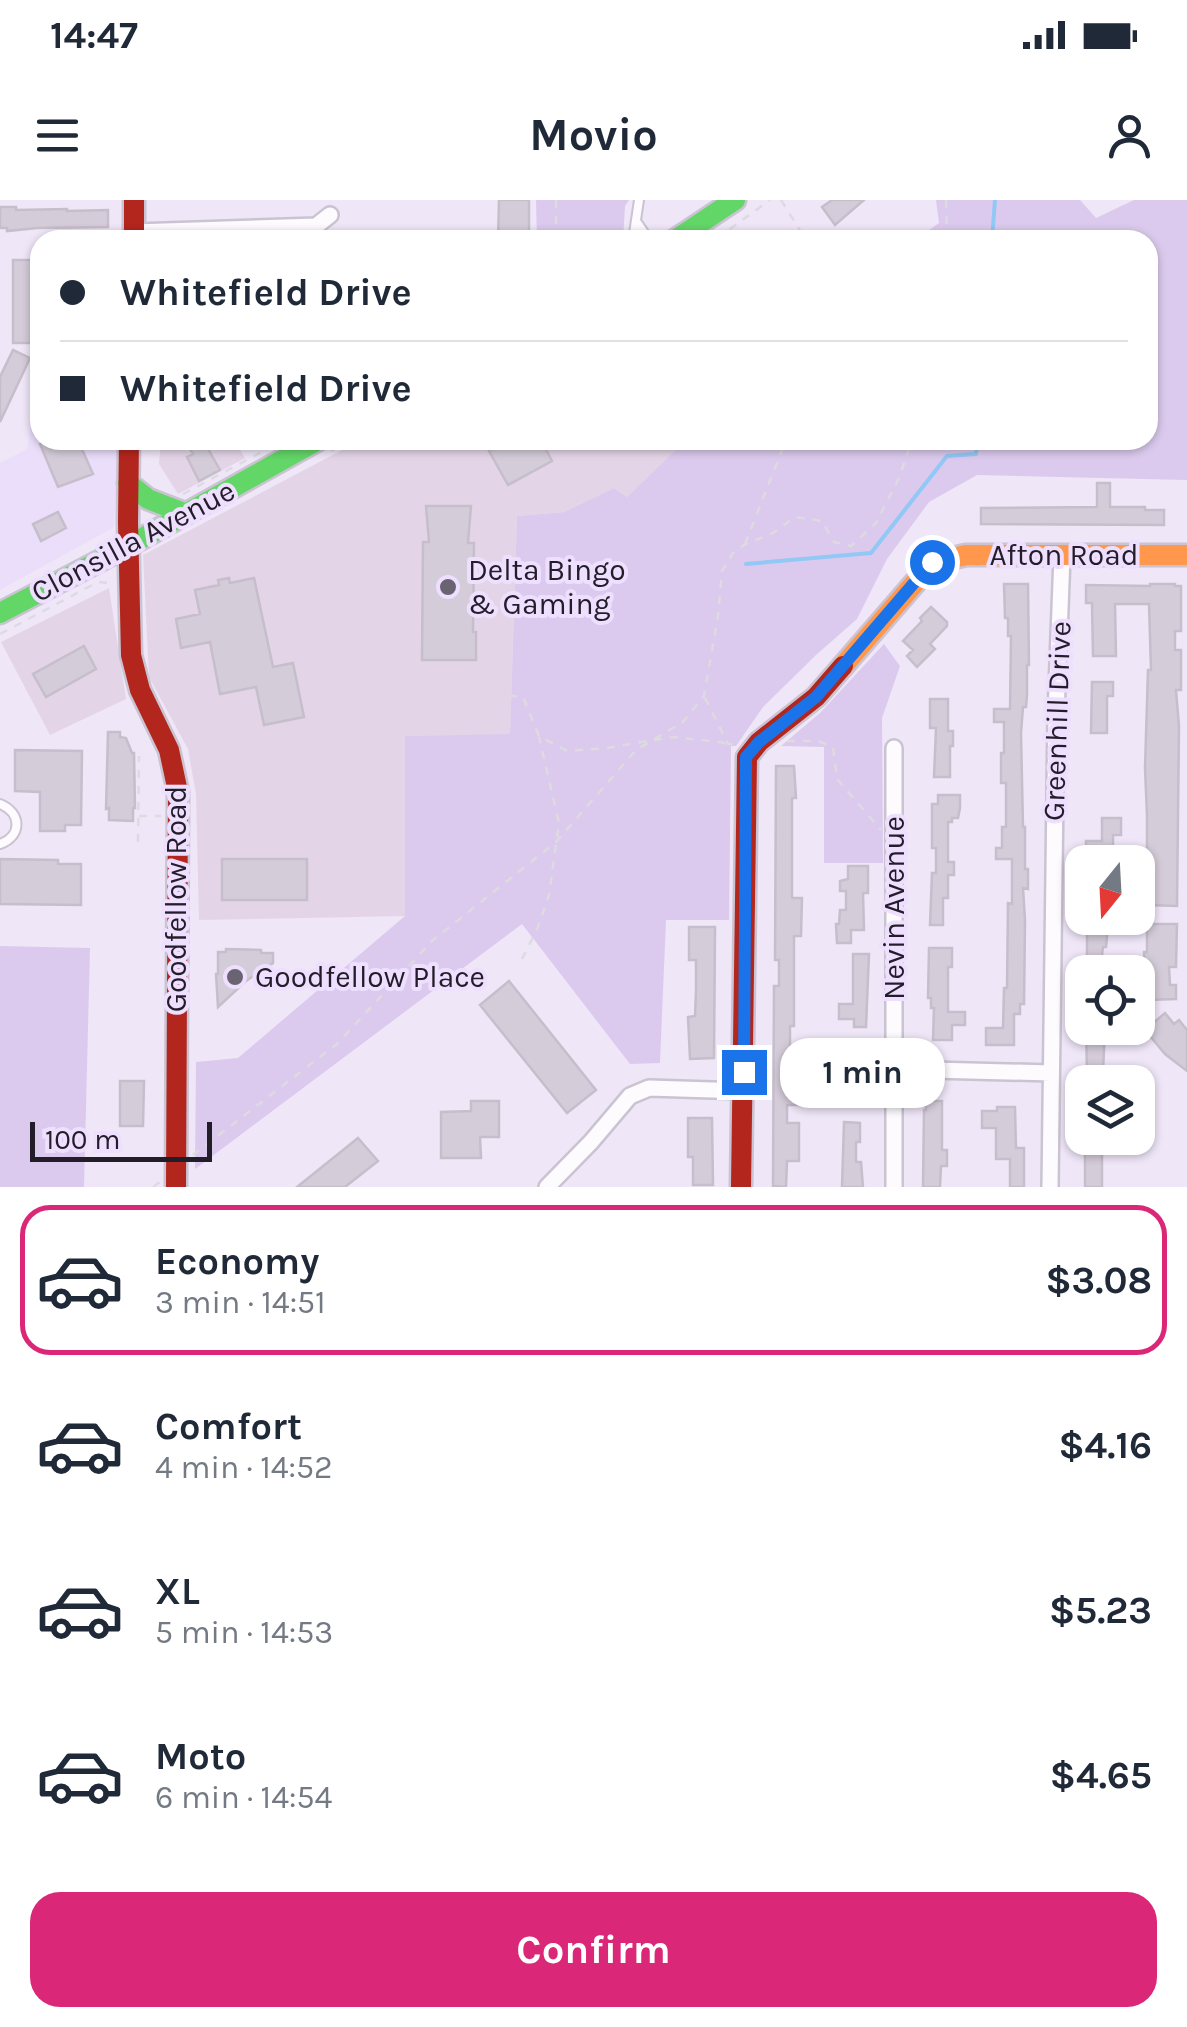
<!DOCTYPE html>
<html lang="en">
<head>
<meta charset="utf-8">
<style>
  body { margin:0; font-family:Karla,sans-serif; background:#f2f2f3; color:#1f2937; height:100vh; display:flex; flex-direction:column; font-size:38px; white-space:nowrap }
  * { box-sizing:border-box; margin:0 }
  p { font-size:32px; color:#747a83 }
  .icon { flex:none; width:55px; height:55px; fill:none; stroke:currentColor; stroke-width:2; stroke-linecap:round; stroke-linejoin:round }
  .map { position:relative; height:987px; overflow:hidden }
  .drawer { display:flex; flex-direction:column; background:#fff; flex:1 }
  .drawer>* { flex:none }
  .hud { position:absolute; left:30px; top:30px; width:1128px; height:220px; border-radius:30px; box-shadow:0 2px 8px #0004; display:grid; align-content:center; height:220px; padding:0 30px; background:#fff }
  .needle { width:65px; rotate:198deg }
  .controls { position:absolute; left:1065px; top:645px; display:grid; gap:20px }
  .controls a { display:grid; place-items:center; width:90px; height:90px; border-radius:20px; background:#fff; box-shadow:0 2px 8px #0004; font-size:50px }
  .scale { position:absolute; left:30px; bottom:25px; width:182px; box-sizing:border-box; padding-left:10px; border:5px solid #231d29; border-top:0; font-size:28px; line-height:35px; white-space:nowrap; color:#231d29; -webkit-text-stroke:8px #eedfff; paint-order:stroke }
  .end { position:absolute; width:45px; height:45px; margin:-22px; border:12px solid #1a73e8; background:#fff; box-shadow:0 0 0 5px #fff }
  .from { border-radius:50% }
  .bubble { position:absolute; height:70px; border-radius:30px; background:#fff; box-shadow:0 2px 8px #0004; font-size:32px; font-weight:700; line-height:70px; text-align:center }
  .hud b { display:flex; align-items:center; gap:35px; height:95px; font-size:38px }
  .hud b+b { border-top:2px solid #e0e1e3 }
  .hud i { width:25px; height:25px; background:#1f2937 }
  ul { padding:18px 0 0; list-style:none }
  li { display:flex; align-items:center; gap:30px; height:150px; margin:0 20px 15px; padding:0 10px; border:5px solid transparent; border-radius:30px }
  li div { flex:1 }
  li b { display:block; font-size:38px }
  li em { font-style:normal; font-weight:700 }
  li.active { border-color:#db2777 }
  li>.icon { width:90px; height:90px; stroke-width:1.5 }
  .cta { display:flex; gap:20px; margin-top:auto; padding:20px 30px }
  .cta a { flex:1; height:115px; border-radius:30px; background:#db2777; color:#fff; font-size:40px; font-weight:700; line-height:115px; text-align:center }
  .status { display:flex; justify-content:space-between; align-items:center; height:70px; padding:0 50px; background:#fff; direction:ltr }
  .status svg { height:28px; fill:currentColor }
  header { display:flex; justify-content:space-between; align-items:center; height:130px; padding:0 30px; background:#fff; font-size:45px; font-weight:700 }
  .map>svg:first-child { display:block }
  .commercial { fill:#e3d5e7 }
  .built { fill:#ebdefb }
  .green { fill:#dbcaed }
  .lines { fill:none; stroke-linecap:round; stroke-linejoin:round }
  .stream { stroke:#92c8f5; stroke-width:4 }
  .building { fill:#d4ccd9; stroke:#c6becb; stroke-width:2.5 }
  .lane-casing { stroke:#cac3d1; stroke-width:12 }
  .street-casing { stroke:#cac3d1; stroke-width:20 }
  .fast-casing { stroke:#cac3d1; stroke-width:25 }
  .slow-casing { stroke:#cac3d1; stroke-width:25 }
  .jam-casing { stroke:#cac3d1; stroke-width:25 }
  .path { stroke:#dddae0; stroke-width:2.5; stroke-dasharray:8 8; stroke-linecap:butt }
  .lane { stroke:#fdfbfe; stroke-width:8 }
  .street { stroke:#fdfbfe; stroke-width:15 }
  .fast { stroke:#63d668; stroke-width:20 }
  .slow { stroke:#ff974d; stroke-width:20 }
  .jam { stroke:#b3261e; stroke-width:20 }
  .route { stroke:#1a73e8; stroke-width:12 }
  .poi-dot { fill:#6a6371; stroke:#eedfff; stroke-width:4 }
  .labels { text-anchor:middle; stroke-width:8; stroke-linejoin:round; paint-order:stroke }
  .street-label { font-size:30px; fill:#231d29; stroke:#eedfff }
  .poi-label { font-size:30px; fill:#231d29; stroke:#eedfff; text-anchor:start }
</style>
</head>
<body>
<div class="status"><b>14:47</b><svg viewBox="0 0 49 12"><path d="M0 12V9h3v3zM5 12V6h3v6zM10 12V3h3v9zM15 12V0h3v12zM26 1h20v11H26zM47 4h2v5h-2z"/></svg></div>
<header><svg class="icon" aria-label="menu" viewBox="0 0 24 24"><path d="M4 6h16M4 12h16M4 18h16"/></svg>Movio<svg class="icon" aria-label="person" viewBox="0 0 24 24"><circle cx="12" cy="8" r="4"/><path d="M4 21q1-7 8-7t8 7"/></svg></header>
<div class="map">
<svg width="1187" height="987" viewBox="0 0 1187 987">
  <rect width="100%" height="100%" fill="#efe6f8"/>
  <!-- commercial -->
  <path class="commercial" d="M 161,240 L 234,240 L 245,258 L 178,294 L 159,264 Z
    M 361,240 L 674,240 L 677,250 L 627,297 L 614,288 L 564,312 L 517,316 L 510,535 L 406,536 L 405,716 L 199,720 L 196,594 L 188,549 L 149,477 L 143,355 Z
    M 109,388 L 126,499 L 50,535 L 1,442 Z"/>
  <!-- built -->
  <path class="built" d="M 40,214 L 40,240 L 119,240 L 114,327 L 0,390 L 0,263 L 27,249 L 32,217 Z"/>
  <!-- green -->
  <path class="green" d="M 536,0 L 629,0 L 625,6 L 623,40 L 537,40 Z
    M 936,0 L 1080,0 L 1096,18 L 1134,0 L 1187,0 L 1187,280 L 977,275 L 929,302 L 887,359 L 857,419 L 816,455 L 763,507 L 736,546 L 731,546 L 729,720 L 666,720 L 660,863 L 630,864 L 522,724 L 195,969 L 196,862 L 238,858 L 405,716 L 405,536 L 510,534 L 517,316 L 564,312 L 614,288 L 627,297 L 676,250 L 674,240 L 1148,240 L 1148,40 L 915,40 L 939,23 Z
    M 884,444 L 900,466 L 882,518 L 883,663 L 824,663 L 824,547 L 781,546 L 820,513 Z
    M 0,746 L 90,748 L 84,987 L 0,987 Z"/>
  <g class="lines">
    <!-- stream -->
    <path class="stream" d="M 992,40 L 995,0
      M 746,364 L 871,353 L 947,256 L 976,254 L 977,240"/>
  </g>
  <!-- building -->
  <path class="building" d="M 499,0 L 529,0 L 529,40 L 498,40 Z
    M 832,0 L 864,0 L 835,25 L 822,7 Z
    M 0,7 L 16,7 L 16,10 L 67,9 L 67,11 L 108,10 L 108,27 L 37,28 L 7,31 L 7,28 L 0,28 Z
    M 13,60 L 32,60 L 31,143 L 13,143 Z
    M 13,150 L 30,158 L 0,222 L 0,177 Z
    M 43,240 L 78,240 L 93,274 L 58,287 L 40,244 L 44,243 Z
    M 185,240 L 203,240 L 220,270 L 199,281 L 187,257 L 193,254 Z
    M 509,240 L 516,240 L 521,248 L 541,240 L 552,261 L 508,285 L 489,251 Z
    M 1097,283 L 1110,283 L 1110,307 L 1145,307 L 1145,310 L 1164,310 L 1164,325 L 981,324 L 981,308 L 1097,307 Z
    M 426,306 L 471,306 L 468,343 L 474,343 L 473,432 L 476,432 L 476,460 L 422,460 L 423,342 L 429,342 Z
    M 58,312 L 66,328 L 41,341 L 33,324 Z
    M 229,378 L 230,383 L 254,378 L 273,467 L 293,463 L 304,517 L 264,525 L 256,487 L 220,494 L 210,442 L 181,448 L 176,419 L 200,414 L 195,390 L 219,385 L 218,380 Z
    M 1004,384 L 1028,384 L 1029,465 L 1027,465 L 1027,495 L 1026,507 L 1023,507 L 1021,533 L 1023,627 L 1025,627 L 1025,669 L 1028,669 L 1028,689 L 1023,688 L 1025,721 L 1024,804 L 1020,804 L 1020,814 L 1014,814 L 1014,845 L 986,845 L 986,828 L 1003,828 L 1004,788 L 1007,788 L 1008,703 L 1012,704 L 1012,659 L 996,659 L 996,648 L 1002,648 L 1002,627 L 1006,627 L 1006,583 L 1001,583 L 1001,553 L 1004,553 L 1004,522 L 994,522 L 994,509 L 1010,509 L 1011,436 L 1008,436 L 1008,418 L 1005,418 Z
    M 1150,384 L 1175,384 L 1175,386 L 1181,386 L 1181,431 L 1175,431 L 1175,450 L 1181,450 L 1181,490 L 1176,490 L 1179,526 L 1177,706 L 1147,705 L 1147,616 L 1145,568 L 1148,470 L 1151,470 L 1149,404 L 1115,404 L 1116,456 L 1093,456 L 1092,403 L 1086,403 L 1086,385 L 1150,386 Z
    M 931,407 L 947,422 L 947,426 L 930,444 L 935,449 L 917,467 L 907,456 L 913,450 L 903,441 L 922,421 L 920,418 Z
    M 84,446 L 96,469 L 46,497 L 33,474 Z
    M 1092,482 L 1113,482 L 1113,496 L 1107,496 L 1107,533 L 1091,533 Z
    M 930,499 L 948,499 L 948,531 L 953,531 L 953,546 L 950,546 L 950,577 L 934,577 L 936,528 L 930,528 Z
    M 108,532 L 120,532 L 120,537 L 126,538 L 132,553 L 134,553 L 135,608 L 133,608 L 133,621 L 109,620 L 109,608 L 106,609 Z
    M 15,550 L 82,551 L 81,625 L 65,625 L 65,631 L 40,631 L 40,592 L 15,591 Z
    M 776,566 L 794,566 L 796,598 L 792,598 L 792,698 L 802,698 L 801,736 L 794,736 L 794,826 L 790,826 L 790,889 L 799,889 L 799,905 L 787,905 L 787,923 L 799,923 L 799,961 L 787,961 L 786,987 L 773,986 L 774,786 L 779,786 L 779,760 L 775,760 Z
    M 938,595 L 960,595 L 960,608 L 958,618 L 952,618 L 952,622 L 948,622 L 948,662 L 954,662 L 954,675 L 948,675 L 948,698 L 943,698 L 943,725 L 930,725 L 932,673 L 936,673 L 936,648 L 932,648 L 932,604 L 938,604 Z
    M 1102,618 L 1121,618 L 1121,635 L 1113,635 L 1113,662 L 1086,662 L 1086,641 L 1102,641 Z
    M 0,659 L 58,660 L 58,664 L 81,664 L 81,705 L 0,704 Z
    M 222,659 L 307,659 L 307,700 L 222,700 Z
    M 848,666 L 868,666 L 868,693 L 863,693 L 864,730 L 851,730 L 851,743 L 837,743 L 836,724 L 839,724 L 840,710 L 846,710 L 846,691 L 840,691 L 840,681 L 848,679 Z
    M 1087,724 L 1108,726 L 1106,747 L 1103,747 L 1102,755 L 1102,772 L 1087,772 Z
    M 1147,724 L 1177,724 L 1176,767 L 1169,767 L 1170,785 L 1176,785 L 1176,799 L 1147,800 L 1145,796 L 1144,752 L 1147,752 Z
    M 689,727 L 715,727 L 714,858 L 690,859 L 688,817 L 695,816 L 696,791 L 696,760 L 689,760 Z
    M 929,748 L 952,748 L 952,767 L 948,767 L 948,812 L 965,812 L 965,825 L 952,825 L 952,840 L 933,840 L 934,808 L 931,808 L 931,798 L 928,798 Z
    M 226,749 L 261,750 L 261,753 L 273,753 L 273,763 L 246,781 L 218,807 L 216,774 L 218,774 L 218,752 L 226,752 Z
    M 853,754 L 869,754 L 866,827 L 854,827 L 854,819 L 839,819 L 839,804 L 853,804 Z
    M 509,781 L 596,890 L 567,913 L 480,805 Z
    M 1165,813 L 1174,824 L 1179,820 L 1187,830 L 1187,871 L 1165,854 L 1145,830 Z
    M 1086,828 L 1105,828 L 1103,872 L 1087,872 Z
    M 840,847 L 864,847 L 863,899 L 847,899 L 847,868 L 840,868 Z
    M 120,881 L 144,881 L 143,926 L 120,926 Z
    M 471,901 L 499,901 L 499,937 L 480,937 L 481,958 L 441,958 L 441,912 L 471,911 Z
    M 926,901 L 942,901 L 942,950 L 947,950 L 947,966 L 941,966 L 940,987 L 923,987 L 924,910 L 926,910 Z
    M 997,907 L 1015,907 L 1016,948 L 1024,948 L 1024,987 L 1010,987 L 1010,959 L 996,959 L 996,928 L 982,928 L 982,911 L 997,911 Z
    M 688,918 L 712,918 L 713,985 L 693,985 L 693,957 L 688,957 Z
    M 844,922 L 860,923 L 860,942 L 856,942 L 856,962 L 861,962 L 863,987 L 842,987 Z
    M 358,938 L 378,961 L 345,987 L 297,987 Z
    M 1085,942 L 1102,942 L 1102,987 L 1085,987 Z"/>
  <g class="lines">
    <!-- lane casing -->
    <g class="lane-casing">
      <path id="lane" d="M 636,21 L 649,40
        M 633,40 L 639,0
        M 0,604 C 22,613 22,636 0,644"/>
    </g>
    <!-- street casing -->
    <g class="street-casing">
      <path id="street" d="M 134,32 L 316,26 L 330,15
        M 893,869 L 1051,873
        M 547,987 L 591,942 L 630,896 L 649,888 L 744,891
        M 894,987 L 894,548
        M 1050,987 L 1056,514 L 1062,356"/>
    </g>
    <!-- fast casing -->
    <g class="fast-casing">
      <path id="fast" d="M 675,40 L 735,0
        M 128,283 L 148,299 L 184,313
        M 0,413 L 130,345 L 318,240"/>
    </g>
    <!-- slow casing -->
    <g class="slow-casing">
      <path id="slow" d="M 843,466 L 932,363 L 966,355 L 1187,355"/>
    </g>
    <!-- jam casing -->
    <g class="jam-casing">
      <path id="jam" d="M 134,0 L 134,40
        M 129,240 L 128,322 L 131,455 L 140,490 L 169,550 L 178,592 L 176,987
        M 741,987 L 747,557 L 759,542 L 816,497 L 843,466"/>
    </g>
    <!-- path -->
    <path class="path" d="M 781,0 L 806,40
      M 946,0 L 947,40
      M 556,40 L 556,0
      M 718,40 L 723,34 L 770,0
      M 331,251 L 352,240
      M 183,294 L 273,246
      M 745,344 L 786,240
      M 0,434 L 98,382 L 107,383
      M 493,494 L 523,497 L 539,536 L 567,551 L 608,548 L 647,541
      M 705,498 L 728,544 L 734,544
      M 654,540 L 675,537 L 726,543
      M 787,541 L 818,541 L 833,547 L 837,579 L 881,630
      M 139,616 L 161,616
      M 138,642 L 139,556
      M 522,759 L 538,727 L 549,695 L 559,623 L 539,537
      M 193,955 L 338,843 L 432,741 L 556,642 L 636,550 L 683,522 L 704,496 L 718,416 L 722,371 L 733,353 L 744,345 L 773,333 L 795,317 L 822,321 L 834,342 L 851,346 L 876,323 L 899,278 L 912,240
      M 153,987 L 160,982"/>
    <!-- lane -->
    <use href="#lane" class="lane"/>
    <!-- street -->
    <use href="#street" class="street"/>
    <!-- fast -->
    <use href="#fast" class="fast"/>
    <!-- slow -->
    <use href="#slow" class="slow"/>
    <!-- jam -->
    <use href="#jam" class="jam"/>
  </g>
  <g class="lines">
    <!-- route -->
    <path class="route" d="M 744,872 L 746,557 L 759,542 L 816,497 L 932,362"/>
  </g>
  <!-- markers -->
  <g class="poi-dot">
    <circle cx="448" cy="387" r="10"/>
    <circle cx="235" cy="777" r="10"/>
  </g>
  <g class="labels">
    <!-- street labels -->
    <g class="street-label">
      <text transform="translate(133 341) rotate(-28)" y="10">Clonsilla Avenue</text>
      <text x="1064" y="365">Afton Road</text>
      <text transform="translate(1057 521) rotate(-88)" y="10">Greenhill Drive</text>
      <text transform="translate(176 699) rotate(-90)" y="10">Goodfellow Road</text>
      <text transform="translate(894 708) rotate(-90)" y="10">Nevin Avenue</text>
    </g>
    <!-- poi labels -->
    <g class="poi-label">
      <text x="468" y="380">Delta Bingo<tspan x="468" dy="34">&amp; Gaming</tspan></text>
      <text x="255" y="787">Goodfellow Place</text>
    </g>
  </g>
</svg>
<div class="controls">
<a><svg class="needle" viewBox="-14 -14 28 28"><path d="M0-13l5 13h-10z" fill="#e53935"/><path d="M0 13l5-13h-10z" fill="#747a83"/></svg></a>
<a><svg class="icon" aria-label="locate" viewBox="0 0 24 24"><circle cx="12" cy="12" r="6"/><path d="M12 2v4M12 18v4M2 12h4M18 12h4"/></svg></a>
<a><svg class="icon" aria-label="layers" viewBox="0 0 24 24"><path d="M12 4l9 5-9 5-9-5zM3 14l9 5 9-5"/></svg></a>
</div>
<div class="scale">100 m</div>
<i class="end from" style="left:932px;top:362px"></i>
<i class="end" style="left:744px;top:872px"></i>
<div class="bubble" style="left:780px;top:838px;width:165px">1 min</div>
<div class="hud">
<b><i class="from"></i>Whitefield Drive</b>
<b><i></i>Whitefield Drive</b>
</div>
</div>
<section class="drawer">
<ul>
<li class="active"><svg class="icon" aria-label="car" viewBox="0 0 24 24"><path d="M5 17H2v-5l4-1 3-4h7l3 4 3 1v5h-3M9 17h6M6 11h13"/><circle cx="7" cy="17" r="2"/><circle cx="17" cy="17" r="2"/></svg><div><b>Economy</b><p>3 min · 14:51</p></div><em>$3.08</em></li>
<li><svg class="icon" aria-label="car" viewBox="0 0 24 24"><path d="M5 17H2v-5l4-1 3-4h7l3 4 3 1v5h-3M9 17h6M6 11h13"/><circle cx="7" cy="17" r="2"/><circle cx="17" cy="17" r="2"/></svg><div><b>Comfort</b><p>4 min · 14:52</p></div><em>$4.16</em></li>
<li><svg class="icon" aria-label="car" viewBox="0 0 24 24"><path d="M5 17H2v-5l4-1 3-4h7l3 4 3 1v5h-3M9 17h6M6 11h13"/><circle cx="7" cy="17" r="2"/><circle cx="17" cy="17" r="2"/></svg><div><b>XL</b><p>5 min · 14:53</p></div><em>$5.23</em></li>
<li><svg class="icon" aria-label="car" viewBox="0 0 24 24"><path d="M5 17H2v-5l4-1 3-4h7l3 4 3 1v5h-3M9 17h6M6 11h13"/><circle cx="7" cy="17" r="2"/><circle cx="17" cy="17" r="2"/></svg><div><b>Moto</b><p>6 min · 14:54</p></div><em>$4.65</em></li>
</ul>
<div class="cta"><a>Confirm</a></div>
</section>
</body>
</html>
